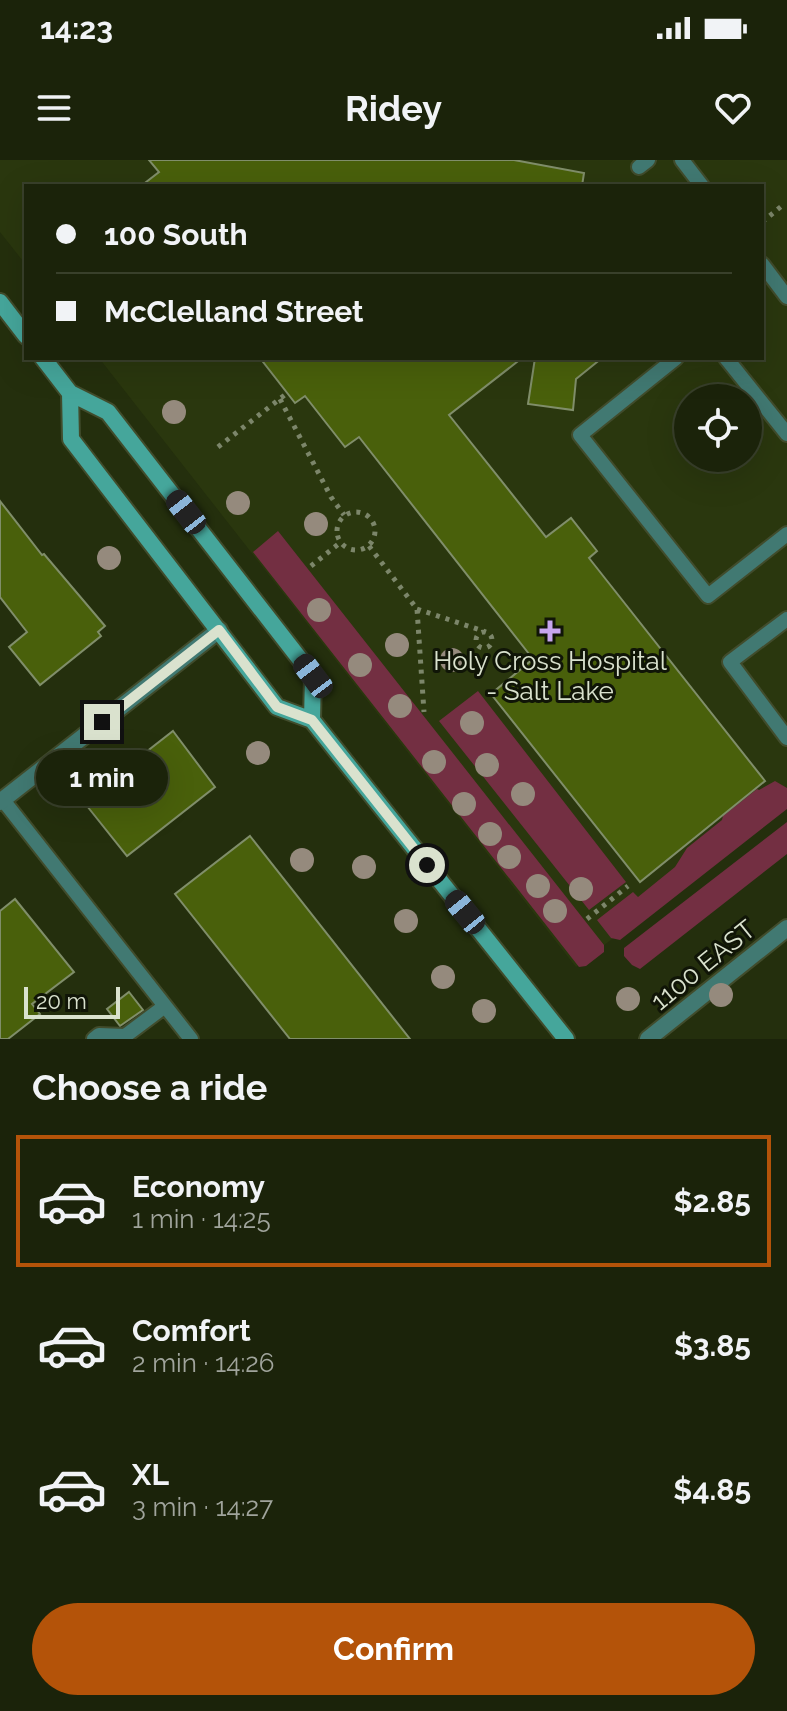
<!DOCTYPE html>
<html lang="en">
<head>
<meta charset="utf-8">
<style>
  body { margin:0; font-family:Raleway,sans-serif; background:#282f18; color:#f1f3f6; height:100vh; display:flex; flex-direction:column; font-size:30px; white-space:nowrap }
  * { box-sizing:border-box; margin:0 }
  p { font-size:26px; color:#a0a49c }
  .icon { flex:none; width:44px; height:44px; fill:none; stroke:currentColor; stroke-width:2; stroke-linecap:round; stroke-linejoin:round }
  .map { position:relative; height:879px; overflow:hidden }
  .drawer { display:flex; flex-direction:column; background:#1b230a; flex:1 }
  .drawer>* { flex:none }
  .banner { position:absolute; left:24px; top:24px; width:740px; height:176px; border-radius:0px; box-shadow:0 8px 32px #0002,0 0 0 2px #39402b; display:grid; align-content:center; height:176px; padding:0 32px; background:#1b230a }
  .tools { position:absolute; left:674px; top:224px; display:grid; gap:16px }
  .tools a { display:grid; place-items:center; width:88px; height:88px; border-radius:50%; background:#1b230a; box-shadow:0 8px 32px #0002,0 0 0 2px #39402b; font-size:40px }
  .scale { position:absolute; left:24px; bottom:20px; width:96px; box-sizing:border-box; padding-left:8px; border:4px solid #dae2ce; border-top:0; font-size:22px; line-height:28px; white-space:nowrap; color:#dae2ce; -webkit-text-stroke:6px #101507; paint-order:stroke }
  .end { position:absolute; width:36px; height:36px; margin:-18px; border:10px solid #dae2ce; background:#111; box-shadow:0 0 0 4px #111 }
  .from { border-radius:50% }
  .bubble { position:absolute; height:56px; border-radius:28px; background:#1b230a; box-shadow:0 8px 32px #0002,0 0 0 2px #39402b; font-size:26px; font-weight:700; line-height:56px; text-align:center }
  .car { position:absolute; width:24px; height:48px; margin:-24px -12px; border-radius:10px; box-shadow:0 0 6px 2px #0007; background:linear-gradient(#222 24%,#8ab4d8 0 40%,#222 0 76%,#8ab4d8 0 86%,#222 0) }
  .banner b { display:flex; align-items:center; gap:28px; height:76px; font-size:30px }
  .banner b+b { border-top:2px solid #39402b }
  .banner i { width:20px; height:20px; background:#f1f3f6 }
  ul { padding:0; list-style:none }
  li { display:flex; align-items:center; gap:24px; height:132px; margin:0 16px 12px; padding:0 16px; border:4px solid transparent; border-radius:0px }
  li div { flex:1 }
  li b { display:block; font-size:30px }
  li em { font-style:normal; font-weight:700 }
  li.on { border-color:#b45309 }
  li>.icon { width:72px; height:72px; stroke-width:1.5 }
  h2 { padding:0 32px; font-size:36px; line-height:96px }
  .primary-button { display:flex; gap:16px; margin-top:auto; padding:16px 32px }
  .primary-button a { flex:1; height:92px; border-radius:48px; background:#b45309; color:#fff; font-size:32px; font-weight:700; line-height:92px; text-align:center }
  .status { display:flex; justify-content:space-between; align-items:center; height:56px; padding:0 40px; background:#1b230a; direction:ltr }
  .status svg { height:22px; fill:currentColor }
  header { display:flex; justify-content:space-between; align-items:center; height:104px; padding:0 32px; background:#1b230a; font-size:36px; font-weight:700 }
  .map>svg:first-child { display:block }
  .built { fill:#2a370e; fill-rule:evenodd }
  .green { fill:#732f42 }
  .building { fill:#49600b; stroke:#808e6a; stroke-width:2 }
  .lines { fill:none; stroke-linecap:round; stroke-linejoin:round }
  .lane-casing { stroke:#414c2c; stroke-width:18 }
  .street-casing { stroke:#414c2c; stroke-width:20 }
  .secondary-casing { stroke:#414c2c; stroke-width:20 }
  .path { stroke:#7c866a; stroke-width:5; stroke-dasharray:4 6; stroke-linecap:butt }
  .lane { stroke:#417972; stroke-width:14 }
  .street { stroke:#417972; stroke-width:16 }
  .secondary { stroke:#45a69b; stroke-width:16 }
  .tree { fill:#958a7d }
  .route { stroke:#dae2ce; stroke-width:10 }
  .poi-dot { fill:#c7a6ef; stroke:#101507; stroke-width:3 }
  .labels { text-anchor:middle; stroke-width:6; stroke-linejoin:round; paint-order:stroke }
  .poi-label { font-size:26px; fill:#dae2ce; stroke:#101507 }
  .street-label { font-size:26px; fill:#dae2ce; stroke:#101507 }
</style>
</head>
<body>
<div class="status"><b>14:23</b><svg viewBox="0 0 49 12"><path d="M0 12V9h3v3zM5 12V6h3v6zM10 12V3h3v9zM15 12V0h3v12zM26 1h20v11H26zM47 4h2v5h-2z"/></svg></div>
<header><svg class="icon" aria-label="menu" viewBox="0 0 24 24"><path d="M4 6h16M4 12h16M4 18h16"/></svg>Ridey<svg class="icon" aria-label="heart" viewBox="0 0 24 24"><path d="M12 20l-8-8c-3-5 5-10 8-4 3-6 11-1 8 4z"/></svg></header>
<div class="map">
<svg width="787" height="879" viewBox="0 0 787 879">
  <rect width="100%" height="100%" fill="#242f0d"/>
  <!-- built -->
  <path class="built" d="M 0,0 L 787,0 L 787,643 L 576,807 L 99,198 L 762,198 L 762,26 L 26,26 L 26,105 L 0,72 ZM 688,238 L 748,238 L 748,298 L 688,298 Z"/>
  <!-- green -->
  <path class="green" d="M 278,371 L 604,785 L 604,792 L 586,806 L 579,807 L 253,392 Z
    M 478,531 L 626,722 L 589,750 L 439,561 Z
    M 775,621 L 787,628 L 787,649 L 620,780 L 611,778 L 597,760 L 633,732 L 638,737 L 675,707 L 687,688 L 722,660 L 723,656 L 757,629 L 759,630 Z
    M 787,662 L 787,694 L 640,809 L 632,805 L 624,796 L 624,788 Z"/>
  <!-- building -->
  <path class="building" d="M 149,0 L 514,0 L 584,13 L 582,26 L 141,26 L 159,12 Z
    M 260,198 L 522,198 L 449,255 L 546,377 L 571,358 L 597,391 L 589,398 L 765,621 L 640,722 L 491,534 L 533,499 L 359,277 L 345,287 L 305,236 L 295,243 Z
    M 535,198 L 602,198 L 576,219 L 573,250 L 528,244 Z
    M 0,341 L 42,395 L 44,394 L 105,466 L 98,472 L 101,476 L 40,525 L 9,487 L 27,472 L 0,437 Z
    M 173,571 L 215,627 L 127,696 L 87,646 L 94,640 L 91,635 Z
    M 250,676 L 410,879 L 290,879 L 175,734 Z
    M 15,739 L 74,812 L 32,844 L 40,854 L 8,879 L 0,879 L 0,751 Z
    M 129,832 L 143,850 L 120,866 L 107,849 Z"/>
  <g class="lines">
    <!-- lane casing -->
    <g class="lane-casing">
      <path id="lane" d="M 682,0 L 702,26
        M 639,7 L 648,0
        M 762,104 L 787,137
        M 676,198 L 580,275 L 708,436 L 787,374
        M 726,198 L 787,274
        M 787,459 L 730,502 L 787,578
        M 3,640 L 191,879
        M 94,879 L 99,875 L 125,876 L 165,846"/>
    </g>
    <!-- street casing -->
    <g class="street-casing">
      <path id="street" d="M 0,642 L 219,470
        M 648,879 L 787,768"/>
    </g>
    <!-- secondary casing -->
    <g class="secondary-casing">
      <path id="secondary" d="M 0,142 L 26,176
        M 43,198 L 70,233 L 108,252 L 313,516 L 312,560
        M 70,233 L 71,279 L 277,547 L 312,560 L 566,879"/>
    </g>
    <!-- path -->
    <path class="path" d="M 762,62 L 783,45
      M 280,239 L 331,337 L 344,355
      M 218,287 L 286,234
      M337 371a19 19 0 1 1 38 0a19 19 0 1 1-38 0Z
      M 369,386 L 417,449 L 424,552
      M 311,406 L 341,382
      M 417,449 L 486,472
      M476 480a8 8 0 1 1 16 0a8 8 0 1 1-16 0Z
      M 587,759 L 628,726"/>
    <!-- lane -->
    <use href="#lane" class="lane"/>
    <!-- street -->
    <use href="#street" class="street"/>
    <!-- secondary -->
    <use href="#secondary" class="secondary"/>
  </g>
  <!-- trees -->
  <g class="tree">
    <circle cx="174" cy="252" r="12"/>
    <circle cx="238" cy="343" r="12"/>
    <circle cx="316" cy="364" r="12"/>
    <circle cx="109" cy="398" r="12"/>
    <circle cx="319" cy="450" r="12"/>
    <circle cx="397" cy="485" r="12"/>
    <circle cx="452" cy="500" r="12"/>
    <circle cx="360" cy="505" r="12"/>
    <circle cx="400" cy="546" r="12"/>
    <circle cx="472" cy="563" r="12"/>
    <circle cx="258" cy="593" r="12"/>
    <circle cx="434" cy="602" r="12"/>
    <circle cx="487" cy="605" r="12"/>
    <circle cx="523" cy="634" r="12"/>
    <circle cx="464" cy="644" r="12"/>
    <circle cx="490" cy="674" r="12"/>
    <circle cx="509" cy="697" r="12"/>
    <circle cx="302" cy="700" r="12"/>
    <circle cx="364" cy="707" r="12"/>
    <circle cx="538" cy="726" r="12"/>
    <circle cx="581" cy="729" r="12"/>
    <circle cx="555" cy="751" r="12"/>
    <circle cx="406" cy="761" r="12"/>
    <circle cx="443" cy="817" r="12"/>
    <circle cx="721" cy="835" r="12"/>
    <circle cx="628" cy="839" r="12"/>
    <circle cx="484" cy="851" r="12"/>
  </g>
  <g class="lines">
    <!-- route -->
    <path class="route" d="M 102,562 L 219,470 L 277,547 L 312,560 L 427,705"/>
  </g>
  <!-- markers -->
  <path class="poi-dot" d="M546 459h8v8h8v8h-8v8h-8v-8h-8v-8h8z"/>
  <g class="labels">
    <!-- poi labels -->
    <g class="poi-label">
      <text x="550" y="510">Holy Cross Hospital<tspan x="550" dy="30">- Salt Lake</tspan></text>
    </g>
    <!-- street labels -->
    <g class="street-label">
      <text transform="translate(703 805) rotate(-39)" y="9">1100 EAST</text>
    </g>
  </g>
</svg>
<div class="tools">
<a><svg class="icon" aria-label="locate" viewBox="0 0 24 24"><circle cx="12" cy="12" r="6"/><path d="M12 2v4M12 18v4M2 12h4M18 12h4"/></svg></a>
</div>
<div class="scale">20 m</div>
<i class="end from" style="left:427px;top:705px"></i>
<i class="end" style="left:102px;top:562px"></i>
<div class="bubble" style="left:36px;top:590px;width:132px">1 min</div>
<i class="car" style="left:186px;top:352px;rotate:322deg"></i>
<i class="car" style="left:313px;top:516px;rotate:323deg"></i>
<i class="car" style="left:465px;top:752px;rotate:321deg"></i>
<div class="banner">
<b><i class="from"></i>100 South</b>
<b><i></i>McClelland Street</b>
</div>
</div>
<section class="drawer">
<h2>Choose a ride</h2>
<ul>
<li class="on"><svg class="icon" aria-label="car" viewBox="0 0 24 24"><path d="M5 17H2v-5l4-1 3-4h7l3 4 3 1v5h-3M9 17h6M6 11h13"/><circle cx="7" cy="17" r="2"/><circle cx="17" cy="17" r="2"/></svg><div><b>Economy</b><p>1 min · 14:25</p></div><em>$2.85</em></li>
<li><svg class="icon" aria-label="car" viewBox="0 0 24 24"><path d="M5 17H2v-5l4-1 3-4h7l3 4 3 1v5h-3M9 17h6M6 11h13"/><circle cx="7" cy="17" r="2"/><circle cx="17" cy="17" r="2"/></svg><div><b>Comfort</b><p>2 min · 14:26</p></div><em>$3.85</em></li>
<li><svg class="icon" aria-label="car" viewBox="0 0 24 24"><path d="M5 17H2v-5l4-1 3-4h7l3 4 3 1v5h-3M9 17h6M6 11h13"/><circle cx="7" cy="17" r="2"/><circle cx="17" cy="17" r="2"/></svg><div><b>XL</b><p>3 min · 14:27</p></div><em>$4.85</em></li>
</ul>
<div class="primary-button"><a>Confirm</a></div>
</section>
</body>
</html>
